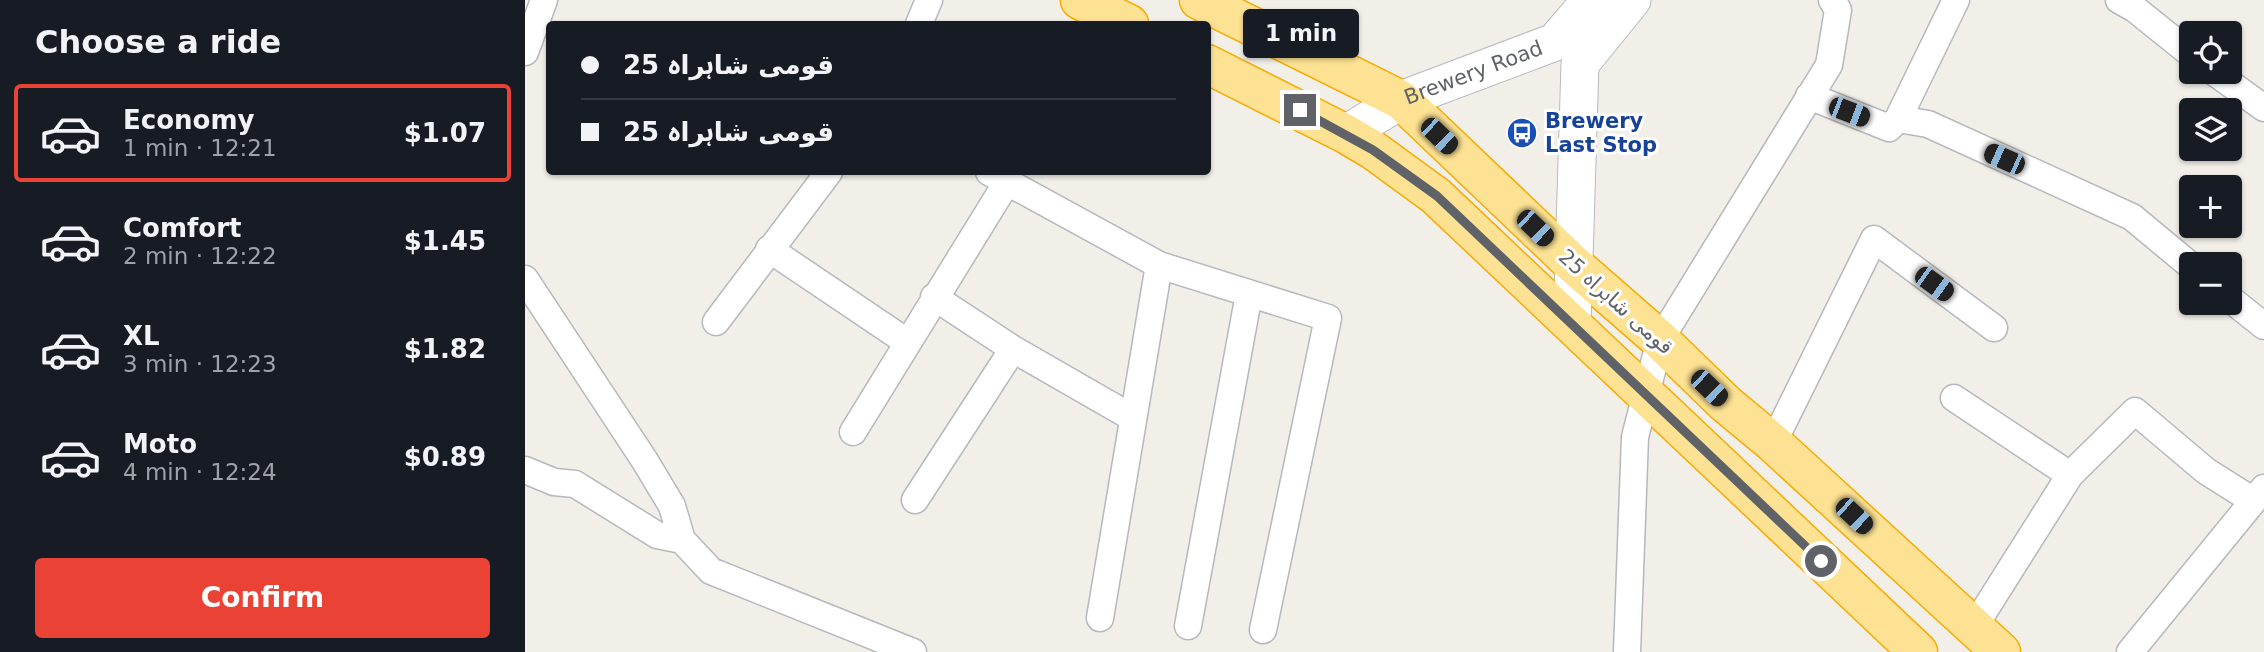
<!DOCTYPE html>
<html lang="en">
<head>
<meta charset="utf-8">
<style>
  body { margin:0; font-family:"DejaVu Sans","Noto Sans Arabic",sans-serif; background:#20242c; color:#f1f3f6; height:100vh; display:flex; flex-direction:column; font-size:26px; white-space:nowrap }
  * { box-sizing:border-box; margin:0 }
  p { font-size:23px; color:#9ea1a6 }
  .icon { flex:none; width:38px; height:38px; fill:none; stroke:currentColor; stroke-width:2; stroke-linecap:round; stroke-linejoin:round }
  .map { position:relative; flex:1; overflow:hidden }
  .drawer { display:flex; flex-direction:column; background:#171b24; width:525px }
  .drawer>* { flex:none }
  .banner { position:absolute; left:21px; top:21px; width:665px; height:154px; border-radius:7px; box-shadow:0 2px 5px #0004; display:grid; align-content:center; height:154px; padding:0 35px; background:#171b24 }
  .tools { position:absolute; left:1654px; top:21px; display:grid; gap:14px }
  .tools a { display:grid; place-items:center; width:63px; height:63px; border-radius:7px; background:#171b24; box-shadow:0 2px 5px #0004; font-size:35px }
  .end { position:absolute; width:32px; height:32px; margin:-16px; border:9px solid #5f6368; background:#fff; box-shadow:0 0 0 4px #fff }
  .from { border-radius:50% }
  .bubble { position:absolute; height:49px; border-radius:7px; background:#171b24; box-shadow:0 2px 5px #0004; font-size:23px; font-weight:600; line-height:49px; text-align:center }
  .car { position:absolute; width:21px; height:42px; margin:-21px -10px; border-radius:9px; box-shadow:0 0 5px 2px #0007; background:linear-gradient(#222 24%,#8ab4d8 0 40%,#222 0 76%,#8ab4d8 0 86%,#222 0) }
  .banner b { display:flex; align-items:center; gap:24px; height:66px; font-size:26px }
  .banner b+b { border-top:2px solid #363941 }
  .banner i { width:18px; height:18px; background:#f1f3f6 }
  ul { padding:0; list-style:none }
  li { display:flex; align-items:center; gap:21px; height:98px; margin:0 14px 10px; padding:0 21px; border:4px solid transparent; border-radius:7px }
  li div { flex:1 }
  li b { display:block; font-size:26px }
  li em { font-style:normal; font-weight:600 }
  li.selected { border-color:#ea4335 }
  li>.icon { width:63px; height:63px; stroke-width:1.5 }
  h2 { padding:0 35px; font-size:32px; line-height:84px }
  .action { display:flex; gap:14px; margin-top:auto; padding:14px 35px }
  .action a { flex:1; height:80px; border-radius:7px; background:#ea4335; color:#fff; font-size:28px; font-weight:600; line-height:80px; text-align:center }
  main { display:flex; flex:1; min-height:0 }
  .map>svg:first-child { display:block }
  .lines { fill:none; stroke-linecap:round; stroke-linejoin:round }
  .street-casing { stroke:#b5b8bc; stroke-width:29 }
  .secondary-casing { stroke:#b6babf; stroke-width:39 }
  .highway-casing { stroke:#f9ab00; stroke-width:41 }
  .street { stroke:#fff; stroke-width:26 }
  .secondary { stroke:#fff; stroke-width:37 }
  .highway { stroke:#fde293; stroke-width:38 }
  .route { stroke:#5f6368; stroke-width:9 }
  .labels { text-anchor:middle; stroke-width:6; stroke-linejoin:round; paint-order:stroke }
  .street-label { font-size:21px; fill:#5f6368; stroke:#fff }
  .transit-label { font-size:21px; font-weight:bold; fill:#164399; stroke:#fff; text-anchor:start }
</style>
</head>
<body>
<main>
<section class="drawer">
<h2>Choose a ride</h2>
<ul>
<li class="selected"><svg class="icon" aria-label="car" viewBox="0 0 24 24"><path d="M5 17H2v-5l4-1 3-4h7l3 4 3 1v5h-3M9 17h6M6 11h13"/><circle cx="7" cy="17" r="2"/><circle cx="17" cy="17" r="2"/></svg><div><b>Economy</b><p>1 min · 12:21</p></div><em>$1.07</em></li>
<li><svg class="icon" aria-label="car" viewBox="0 0 24 24"><path d="M5 17H2v-5l4-1 3-4h7l3 4 3 1v5h-3M9 17h6M6 11h13"/><circle cx="7" cy="17" r="2"/><circle cx="17" cy="17" r="2"/></svg><div><b>Comfort</b><p>2 min · 12:22</p></div><em>$1.45</em></li>
<li><svg class="icon" aria-label="car" viewBox="0 0 24 24"><path d="M5 17H2v-5l4-1 3-4h7l3 4 3 1v5h-3M9 17h6M6 11h13"/><circle cx="7" cy="17" r="2"/><circle cx="17" cy="17" r="2"/></svg><div><b>XL</b><p>3 min · 12:23</p></div><em>$1.82</em></li>
<li><svg class="icon" aria-label="car" viewBox="0 0 24 24"><path d="M5 17H2v-5l4-1 3-4h7l3 4 3 1v5h-3M9 17h6M6 11h13"/><circle cx="7" cy="17" r="2"/><circle cx="17" cy="17" r="2"/></svg><div><b>Moto</b><p>4 min · 12:24</p></div><em>$0.89</em></li>
</ul>
<div class="action"><a>Confirm</a></div>
</section>
<div class="map">
<svg width="1739" height="652" viewBox="0 0 1739 652">
  <rect width="100%" height="100%" fill="#f1efe8"/>
  <g class="lines">
    <!-- street casing -->
    <g class="street-casing">
      <path id="street" d="M 1594,0 L 1610,9 L 1666,54
        M 394,24 L 404,0
        M 0,52 L 19,0
        M 1689,72 L 1739,108
        M 1284,96 L 1364,128 L 1373,119 L 1431,0
        M 1373,119 L 1403,124 L 1607,217 L 1666,266
        M 464,172 L 634,265 L 803,318 L 738,630
        M 244,249 L 382,342
        M 0,279 L 120,461 L 147,506 L 157,540 L 186,571 L 388,652
        M 409,297 L 488,349 L 608,418
        M 1704,298 L 1739,326
        M 191,322 L 304,172
        M 1429,398 L 1545,475
        M 328,432 L 482,182
        M 1248,443 L 1349,239 L 1469,328
        M 0,470 L 29,482 L 50,484 L 132,535 L 157,540
        M 390,500 L 488,349
        M 575,618 L 634,265
        M 663,626 L 724,294
        M 1449,627 L 1545,475 L 1610,411 L 1681,471 L 1727,500
        M 1102,652 L 1110,437 L 1135,340 L 1304,65 L 1313,10 L 1307,0
        M 1605,652 L 1739,488"/>
    </g>
    <!-- secondary casing -->
    <g class="secondary-casing">
      <g id="secondary">
        <path id="s1" d="M 821,134 L 876,100 L 1030,42 L 1066,0"/>
        <path d="M 1047,325 L 1055,64 L 1107,0"/>
      </g>
    </g>
    <!-- highway casing -->
    <g class="highway-casing">
      <path id="highway" d="M 555,0 L 604,24
        M 674,0 L 876,100 L 1048,264 L 1135,340 L 1201,404 L 1248,443 L 1476,652
        M 682,64 L 821,134 L 848,150 L 911,196 L 1393,652"/>
    </g>
    <!-- street -->
    <use href="#street" class="street"/>
    <!-- secondary -->
    <use href="#secondary" class="secondary"/>
    <!-- highway -->
    <use href="#highway" class="highway"/>
  </g>
  <g class="lines">
    <!-- route -->
    <path class="route" d="M 775,110 L 848,150 L 912,196 L 1296,561"/>
  </g>
  <!-- icons -->
  <defs>
    <g id="bus-disc" transform="scale(1.575)"><circle r="9.5" fill="#1a4fb4" stroke="#fff"/><path d="M-5-6H5V4H4V6H2V4H-2V6H-4V4H-5ZM-3.5-4V0h7V-4ZM-3.5 1.2v1.5H-2V1.2ZM2 1.2v1.5H3.5V1.2Z" fill="#fff"/></g>
  </defs>
  <g fill-rule="evenodd">
    <use href="#bus-disc" x="997" y="133"/>
  </g>
  <g class="labels">
    <!-- street labels -->
    <g class="street-label">
      <text dy="7" stroke="none"><textPath href="#s1" startOffset="142">Brewery Road</textPath></text>
      <text transform="translate(1091 302) rotate(42)" y="7">قومی شاہراہ 25</text>
    </g>
    <!-- transit labels -->
    <g class="transit-label">
      <text x="1020" y="128">Brewery<tspan x="1020" dy="24">Last Stop</tspan></text>
    </g>
  </g>
</svg>
<div class="tools">
<a><svg class="icon" aria-label="locate" viewBox="0 0 24 24"><circle cx="12" cy="12" r="6"/><path d="M12 2v4M12 18v4M2 12h4M18 12h4"/></svg></a>
<a><svg class="icon" aria-label="layers" viewBox="0 0 24 24"><path d="M12 4l9 5-9 5-9-5zM3 14l9 5 9-5"/></svg></a>
<a>+</a>
<a>−</a>
</div>
<i class="end from" style="left:1296px;top:561px"></i>
<i class="end" style="left:775px;top:110px"></i>
<div class="bubble" style="left:718px;top:9px;width:116px">1 min</div>
<i class="car" style="left:1324px;top:112px;rotate:111deg"></i>
<i class="car" style="left:914px;top:136px;rotate:134deg"></i>
<i class="car" style="left:1479px;top:159px;rotate:294deg"></i>
<i class="car" style="left:1010px;top:228px;rotate:134deg"></i>
<i class="car" style="left:1409px;top:284px;rotate:126deg"></i>
<i class="car" style="left:1184px;top:388px;rotate:134deg"></i>
<i class="car" style="left:1329px;top:516px;rotate:133deg"></i>
<div class="banner">
<b><i class="from"></i>قومی شاہراہ 25</b>
<b><i></i>قومی شاہراہ 25</b>
</div>
</div>
</main>
</body>
</html>
